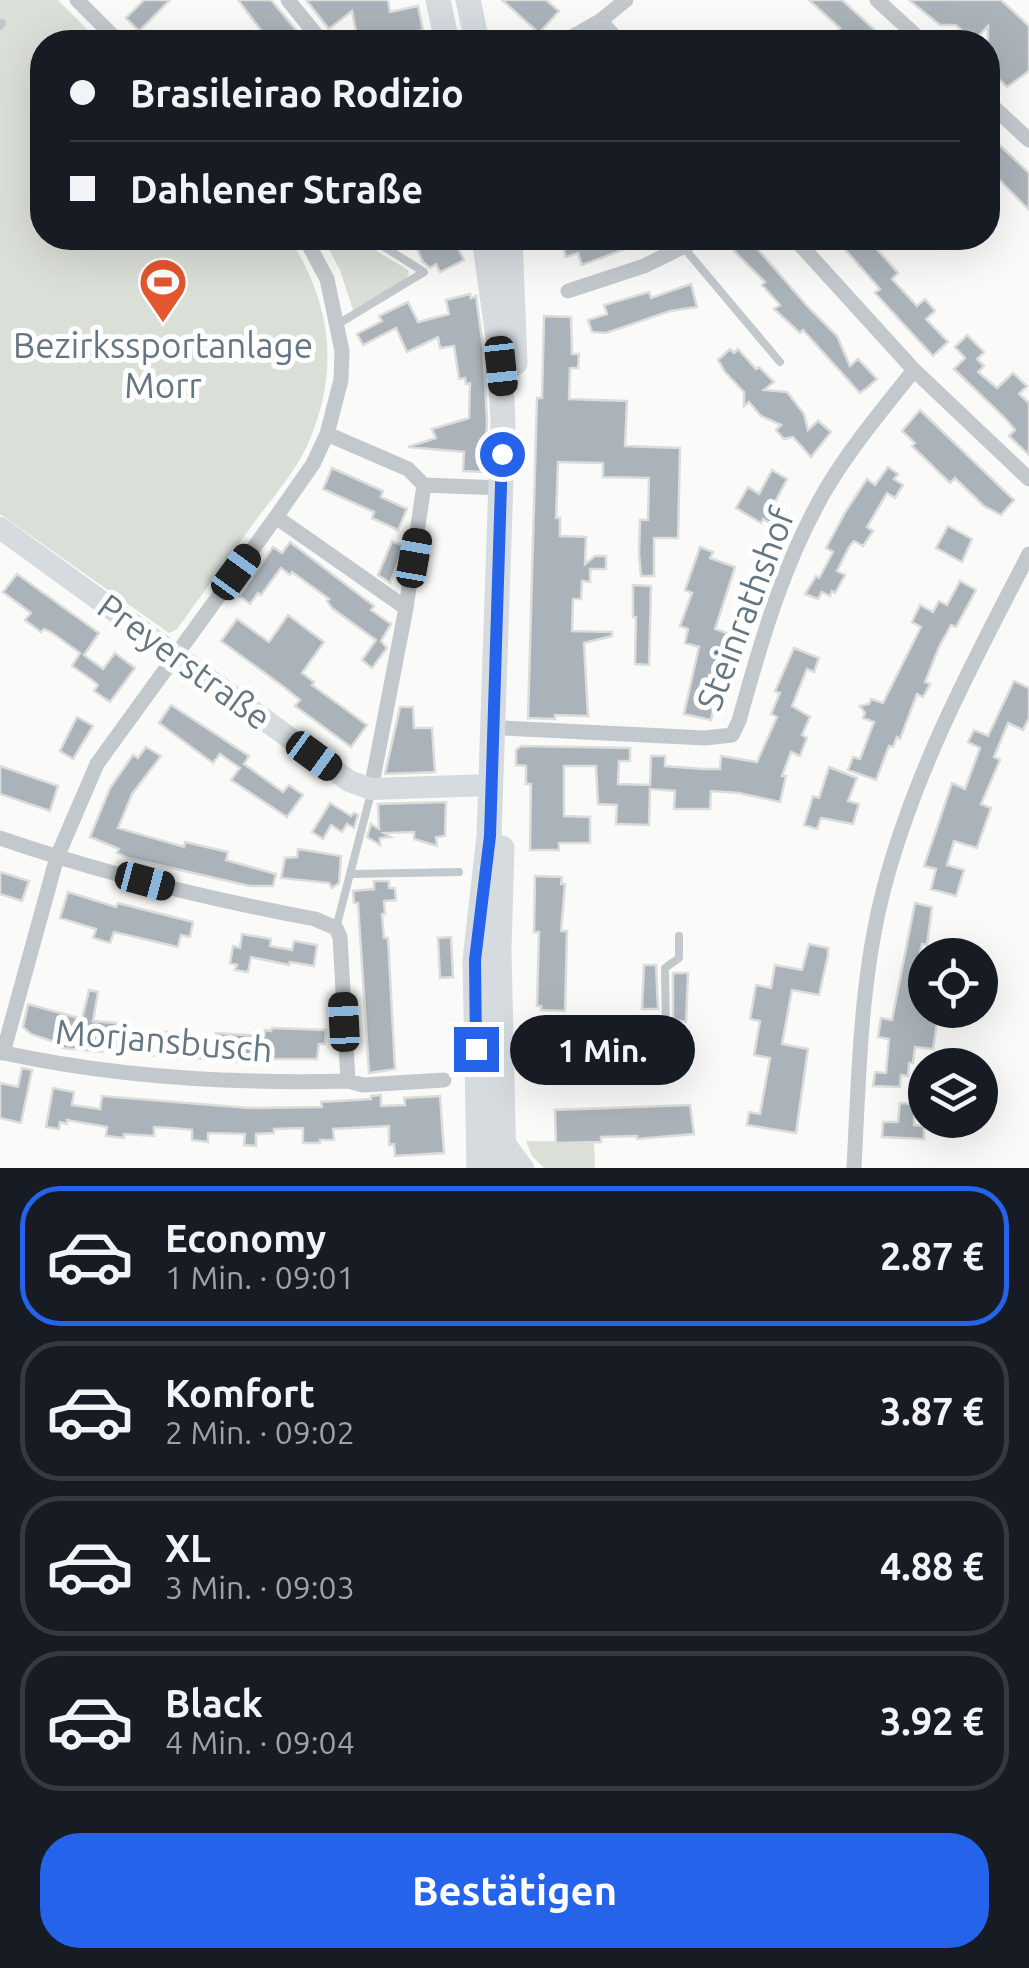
<!DOCTYPE html>
<html lang="de">
<head>
<meta charset="utf-8">
<style>
  body { margin:0; font-family:Ubuntu,sans-serif; background:#20242c; color:#f1f3f6; height:100vh; display:flex; flex-direction:column; font-size:38px; white-space:nowrap }
  * { box-sizing:border-box; margin:0 }
  p { font-size:32px; color:#9ea1a6 }
  .icon { flex:none; width:55px; height:55px; fill:none; stroke:currentColor; stroke-width:2; stroke-linecap:round; stroke-linejoin:round }
  .map { position:relative; height:1168px; overflow:hidden }
  .panel { display:flex; flex-direction:column; background:#171b24; flex:1 }
  .panel>* { flex:none }
  .top-card { position:absolute; left:30px; top:30px; width:970px; height:220px; border-radius:40px; box-shadow:0 10px 40px #0002; display:grid; align-content:center; height:220px; padding:0 40px; background:#171b24 }
  .buttons { position:absolute; left:908px; top:938px; display:grid; gap:20px }
  .buttons a { display:grid; place-items:center; width:90px; height:90px; border-radius:50%; background:#171b24; box-shadow:0 10px 40px #0002; font-size:50px }
  .end { position:absolute; width:45px; height:45px; margin:-22px; border:12px solid #2563eb; background:#fff; box-shadow:0 0 0 5px #fff }
  .from { border-radius:50% }
  .bubble { position:absolute; height:70px; border-radius:35px; background:#171b24; box-shadow:0 10px 40px #0002; font-size:32px; font-weight:700; line-height:70px; text-align:center }
  .car { position:absolute; width:30px; height:60px; margin:-30px -15px; border-radius:12px; box-shadow:0 0 8px 2px #0007; background:linear-gradient(#222 24%,#8ab4d8 0 40%,#222 0 76%,#8ab4d8 0 86%,#222 0) }
  .top-card b { display:flex; align-items:center; gap:35px; height:95px; font-size:38px }
  .top-card b+b { border-top:2px solid #363941 }
  .top-card i { width:25px; height:25px; background:#f1f3f6 }
  ul { padding:18px 0 0; list-style:none }
  li { display:flex; align-items:center; gap:30px; height:140px; margin:0 20px 15px; padding:0 20px; border:5px solid #363941; border-radius:40px }
  li div { flex:1 }
  li b { display:block; font-size:38px }
  li em { font-style:normal; font-weight:700 }
  li.selected { border-color:#2563eb }
  li>.icon { width:90px; height:90px; stroke-width:1.5 }
  .action { display:flex; gap:20px; margin-top:auto; padding:20px 40px }
  .action a { flex:1; height:115px; border-radius:40px; background:#2563eb; color:#fff; font-size:40px; font-weight:700; line-height:115px; text-align:center }
  .map>svg:first-child { display:block }
  .green { fill:#dadfd7 }
  .building { fill:#aab3b9; stroke:#dcdcda; stroke-width:2.5 }
  .lines { fill:none; stroke-linecap:round; stroke-linejoin:round }
  .lane { stroke:#c3c8cc; stroke-width:8 }
  .street { stroke:#c3c8cc; stroke-width:15 }
  .secondary { stroke:#d6dbdf; stroke-width:22 }
  .primary { stroke:#d6dbdf; stroke-width:25 }
  .route { stroke:#2563eb; stroke-width:12 }
  .labels { text-anchor:middle; stroke-width:10; stroke-linejoin:round; paint-order:stroke }
  .poi-label { font-size:35px; fill:#657683; stroke:#fff }
  .street-label { font-size:35px; fill:#657683; stroke:#fff }
</style>
</head>
<body>
<div class="map">
<svg width="1029" height="1168" viewBox="0 0 1029 1168">
  <rect width="100%" height="100%" fill="#fafaf8"/>
  <!-- green -->
  <path class="green" d="M 0,0 L 58,0 L 100,42 L 42,42 L 42,238 L 289,238 C 333,305 340,374 306,448 C 293,475 271,499 253,524 C 228,559 202,594 177,629 L 169,633 L 0,514 Z
    M 323,238 L 355,238 L 408,270 L 409,274 L 403,283 L 353,310 L 340,270 Z
    M 526,1141 L 594,1142 L 595,1168 L 544,1168 L 532,1156 Z"/>
  <!-- building -->
  <path class="building" d="M 144,0 L 170,0 L 139,31 L 126,18 Z
    M 238,0 L 271,0 L 306,42 L 270,42 Z
    M 306,0 L 388,0 L 390,12 L 418,6 L 423,30 L 358,42 L 352,11 L 329,29 Z
    M 502,0 L 546,0 L 559,11 L 539,33 Z
    M 809,0 L 842,0 L 888,42 L 850,42 L 837,31 L 840,28 Z
    M 909,0 L 1001,0 L 1029,26 L 1029,71 L 1007,87 L 988,69 L 988,26 L 974,41 L 956,25 L 940,25 Z
    M 988,134 L 1029,173 L 1029,210 L 988,168 Z
    M 412,238 L 453,238 L 464,260 L 440,272 L 436,264 L 430,268 L 423,262 Z
    M 582,238 L 650,238 L 650,240 L 582,265 L 578,253 L 566,257 L 562,244 Z
    M 748,238 L 808,307 L 837,336 L 850,366 L 858,359 L 877,379 L 868,387 L 860,393 L 803,330 L 800,333 L 774,309 L 780,305 L 762,285 L 765,282 L 734,251 Z
    M 835,238 L 867,238 L 898,273 L 892,279 L 917,306 L 925,299 L 935,311 L 926,319 L 948,342 L 933,356 L 875,293 L 880,289 Z
    M 691,284 L 697,307 L 670,311 L 606,333 L 592,332 L 588,320 L 607,314 L 604,305 L 649,292 L 651,298 Z
    M 470,294 L 471,298 L 476,296 L 483,347 L 487,421 L 485,472 L 463,471 L 464,452 L 408,447 L 436,438 L 432,429 L 469,418 L 470,383 L 466,384 L 465,378 L 459,379 L 454,346 L 440,348 L 438,337 L 407,352 L 396,328 L 363,345 L 357,334 L 382,321 L 379,316 L 408,302 L 418,322 L 449,314 L 446,300 Z
    M 544,316 L 571,317 L 572,354 L 579,354 L 578,368 L 570,368 L 569,399 L 627,401 L 625,446 L 680,448 L 678,538 L 654,538 L 654,576 L 641,576 L 639,554 L 640,520 L 648,520 L 649,478 L 603,477 L 603,463 L 558,462 L 556,518 L 560,518 L 560,536 L 586,537 L 585,564 L 595,556 L 606,556 L 606,569 L 590,569 L 590,582 L 582,581 L 581,599 L 573,599 L 572,631 L 612,632 L 612,636 L 584,643 L 588,716 L 555,715 L 555,719 L 528,718 L 537,398 L 542,398 Z
    M 967,335 L 984,352 L 977,359 L 984,366 L 978,372 L 997,388 L 1013,373 L 1027,386 L 1019,394 L 1029,403 L 1029,455 L 1009,436 L 1015,430 L 1006,419 L 954,369 L 965,358 L 955,347 Z
    M 730,349 L 734,353 L 738,349 L 756,369 L 759,367 L 774,382 L 764,390 L 787,392 L 804,414 L 808,430 L 818,421 L 831,432 L 811,457 L 793,437 L 784,439 L 776,430 L 781,425 L 761,416 L 749,402 L 744,406 L 744,392 L 725,372 L 718,360 Z
    M 920,410 L 1014,500 L 1001,515 L 984,506 L 955,478 L 950,483 L 912,446 L 915,443 L 902,431 Z
    M 888,467 L 898,474 L 894,479 L 903,485 L 895,498 L 887,493 L 867,527 L 873,531 L 863,546 L 854,541 L 849,547 L 837,571 L 845,575 L 835,593 L 832,591 L 830,596 L 822,592 L 818,599 L 805,594 L 816,576 L 819,578 L 833,552 L 826,548 L 846,511 L 867,479 L 875,485 Z
    M 332,468 L 383,491 L 381,497 L 407,509 L 398,530 L 372,518 L 374,512 L 323,489 Z
    M 772,470 L 787,479 L 773,506 L 778,509 L 770,523 L 763,519 L 761,523 L 736,508 L 748,487 L 759,494 Z
    M 948,526 L 972,539 L 962,562 L 936,548 Z
    M 392,541 L 404,546 L 390,583 L 378,575 Z
    M 290,542 L 374,606 L 371,610 L 391,624 L 381,641 L 387,648 L 372,668 L 362,660 L 376,640 L 332,608 L 327,601 L 329,599 L 292,572 L 290,575 L 281,568 L 261,595 L 258,593 L 250,604 L 239,596 L 273,547 L 282,553 Z
    M 700,547 L 713,552 L 710,558 L 735,567 L 715,629 L 732,635 L 720,678 L 709,675 L 703,703 L 714,706 L 711,720 L 684,714 L 699,647 L 685,643 L 688,629 L 680,626 L 692,593 L 685,590 Z
    M 17,574 L 99,633 L 84,655 L 103,669 L 115,653 L 135,668 L 110,702 L 94,691 L 98,685 L 92,680 L 72,666 L 80,653 L 51,632 L 44,629 L 41,632 L 25,620 L 31,613 L 3,592 Z
    M 960,581 L 976,590 L 956,627 L 951,625 L 939,647 L 925,682 L 930,684 L 923,697 L 917,694 L 900,739 L 897,737 L 893,747 L 889,746 L 876,780 L 848,770 L 853,757 L 860,759 L 874,722 L 863,718 L 865,713 L 860,706 L 869,704 L 871,699 L 883,703 L 921,627 L 912,622 L 920,605 L 933,612 L 939,601 L 947,605 Z
    M 633,585 L 651,586 L 649,665 L 635,664 L 636,617 L 633,617 Z
    M 288,615 L 324,642 L 302,673 L 314,682 L 312,685 L 367,725 L 351,747 L 295,706 L 300,700 L 284,687 L 221,641 L 237,619 L 269,642 Z
    M 794,648 L 819,658 L 814,672 L 807,669 L 792,706 L 810,717 L 802,735 L 807,738 L 800,756 L 791,752 L 782,776 L 786,776 L 780,802 L 739,793 L 711,791 L 710,809 L 674,809 L 675,791 L 650,789 L 649,825 L 616,824 L 617,805 L 598,804 L 596,766 L 564,766 L 564,816 L 590,817 L 590,843 L 559,843 L 559,850 L 530,850 L 531,784 L 526,784 L 526,766 L 516,765 L 516,750 L 521,746 L 630,748 L 630,761 L 619,761 L 618,784 L 650,785 L 651,756 L 665,756 L 665,766 L 704,769 L 720,769 L 721,756 L 757,762 L 777,717 L 771,714 L 780,693 L 775,691 Z
    M 1014,681 L 1029,688 L 1029,718 L 1023,730 L 1008,723 L 994,757 L 1000,760 L 981,804 L 991,808 L 977,848 L 954,841 L 947,865 L 964,870 L 956,896 L 931,889 L 936,869 L 924,866 L 952,783 L 965,789 L 980,748 L 968,742 L 974,730 L 988,736 Z
    M 171,705 L 249,756 L 244,764 L 283,792 L 289,785 L 303,795 L 287,817 L 231,780 L 240,768 L 220,754 L 213,763 L 159,723 Z
    M 400,707 L 413,707 L 414,728 L 432,728 L 435,772 L 385,774 Z
    M 77,717 L 93,726 L 73,759 L 60,751 Z
    M 146,747 L 161,756 L 132,794 L 118,828 L 184,847 L 185,842 L 228,852 L 226,860 L 276,874 L 273,886 L 250,886 L 128,858 L 117,853 L 119,849 L 90,837 L 110,788 L 133,755 L 138,758 Z
    M 0,766 L 58,786 L 50,811 L 0,794 Z
    M 829,767 L 857,778 L 848,801 L 859,804 L 853,824 L 821,818 L 817,829 L 804,825 L 813,796 L 819,798 Z
    M 446,802 L 445,836 L 436,837 L 437,846 L 414,839 L 414,832 L 384,833 L 391,837 L 380,838 L 380,845 L 367,837 L 371,824 L 379,829 L 378,804 Z
    M 330,803 L 351,816 L 354,813 L 358,815 L 354,828 L 347,824 L 342,832 L 331,825 L 323,839 L 312,832 Z
    M 298,849 L 341,856 L 339,883 L 332,888 L 329,883 L 281,878 L 285,858 L 297,857 Z
    M 0,872 L 29,881 L 22,901 L 0,894 Z
    M 535,876 L 562,877 L 561,884 L 565,884 L 561,931 L 567,931 L 565,1011 L 541,1010 L 541,1006 L 537,1006 L 539,932 L 534,932 Z
    M 374,881 L 389,881 L 389,888 L 395,888 L 396,900 L 384,901 L 385,914 L 382,914 L 384,938 L 388,938 L 395,1069 L 369,1073 L 358,903 L 354,903 L 353,891 L 374,889 Z
    M 68,892 L 116,907 L 118,903 L 193,922 L 190,937 L 181,935 L 178,947 L 114,932 L 110,943 L 93,938 L 96,929 L 60,918 Z
    M 915,903 L 932,907 L 927,945 L 922,944 L 916,972 L 925,973 L 925,1010 L 939,1010 L 933,1049 L 915,1047 L 913,1063 L 909,1063 L 908,1076 L 901,1075 L 900,1087 L 873,1086 L 875,1072 L 886,1073 L 889,1039 L 878,1037 L 881,1018 L 892,1020 Z
    M 242,934 L 271,939 L 270,946 L 292,950 L 294,941 L 317,945 L 314,966 L 290,962 L 289,965 L 251,957 L 248,972 L 235,970 L 237,965 L 230,963 L 233,946 L 240,948 Z
    M 451,937 L 453,977 L 440,978 L 438,938 Z
    M 809,944 L 828,948 L 828,955 L 819,995 L 792,990 L 782,1044 L 808,1049 L 796,1133 L 747,1125 L 749,1112 L 760,1114 L 770,1058 L 754,1055 L 760,1021 L 750,1019 L 756,985 L 771,988 L 775,965 L 802,970 Z
    M 644,965 L 656,965 L 658,1009 L 642,1009 Z
    M 673,973 L 688,973 L 686,1022 L 673,1020 Z
    M 89,990 L 98,992 L 93,1021 L 116,1023 L 117,1049 L 103,1048 L 102,1052 L 62,1048 L 63,1045 L 31,1034 L 23,1027 L 28,1004 L 82,1019 Z
    M 272,1028 L 326,1030 L 325,1044 L 319,1044 L 317,1059 L 260,1059 L 260,1063 L 151,1055 L 152,1032 L 184,1032 L 184,1035 L 215,1038 L 216,1033 L 264,1036 L 265,1030 L 271,1031 Z
    M 637,1043 L 642,1072 L 541,1076 L 541,1052 L 544,1052 L 544,1046 Z
    M 22,1068 L 32,1070 L 21,1123 L 0,1118 L 0,1083 L 18,1087 Z
    M 53,1088 L 74,1092 L 72,1105 L 100,1109 L 102,1096 L 249,1108 L 322,1107 L 321,1102 L 371,1099 L 371,1096 L 381,1095 L 381,1106 L 405,1105 L 404,1098 L 440,1096 L 444,1153 L 395,1156 L 394,1144 L 389,1145 L 389,1126 L 333,1129 L 334,1140 L 320,1140 L 320,1143 L 303,1143 L 303,1128 L 274,1129 L 274,1133 L 256,1134 L 256,1146 L 244,1145 L 245,1134 L 208,1133 L 208,1142 L 192,1140 L 192,1130 L 172,1128 L 154,1127 L 154,1136 L 124,1134 L 124,1138 L 106,1136 L 107,1127 L 67,1120 L 67,1124 L 60,1122 L 59,1129 L 46,1127 Z
    M 900,1103 L 915,1104 L 914,1125 L 924,1126 L 924,1139 L 882,1137 L 883,1122 L 898,1122 Z
    M 690,1105 L 694,1134 L 637,1139 L 637,1136 L 601,1137 L 601,1142 L 556,1143 L 555,1110 Z"/>
  <g class="lines">
    <!-- lane -->
    <path class="lane" d="M 0,26 L 2,23
      M 684,248 L 780,362
      M 338,324 L 424,272 L 370,238
      M 352,874 L 459,872
      M 336,928 L 371,793
      M 666,1032 L 665,968 L 679,958 L 679,936"/>
    <!-- street -->
    <path class="street" d="M 77,0 L 119,42
      M 288,0 L 322,42
      M 877,0 L 923,42
      M 600,21 L 620,42
      M 563,42 L 600,21 L 626,0
      M 988,102 L 1029,140
      M 794,238 L 914,370 L 1029,479
      M 568,291 L 644,266 L 701,238
      M 327,434 L 408,469 L 424,485 L 406,608 L 371,789
      M 424,485 L 502,488
      M 276,517 L 406,608
      M 504,728 L 705,738 L 732,735 L 739,721 C 761,641 784,561 826,489 C 851,447 883,409 914,370
      M 0,838 C 102,873 208,899 315,919 L 336,928 L 340,937 L 348,1081
      M 0,1052 C 114,1077 231,1084 348,1081 L 363,1085 L 444,1080
      M 3,1053 L 57,857 L 97,764 L 276,517 L 313,464 L 327,434 L 341,380 L 342,351 L 327,279 L 305,238
      M 854,1168 C 859,1074 860,980 884,888 C 915,770 973,662 1029,554"/>
    <!-- secondary -->
    <path class="secondary" d="M 0,528 L 349,781 L 371,789 L 491,785
      M 502,1140 L 523,1168"/>
    <!-- primary -->
    <path class="primary" d="M 438,0 L 447,42
      M 468,0 L 477,42
      M 510,238 L 515,363
      M 502,848 L 499,950 L 504,1168
      M 479,1168 L 475,960 L 489,836 L 503,421 L 499,345 L 484,238"/>
  </g>
  <g class="lines">
    <!-- route -->
    <path class="route" d="M 476,1049 L 475,960 L 490,836 L 502,454"/>
  </g>
  <!-- icons -->
  <defs>
    <g id="stadium-pin" transform="scale(2.5)"><path d="M0 17L-7.5 6A9.5 9.5 0 1 1 7.5 6Z" fill="#e4572e" stroke="#fff"/><path d="M0-5a6.5 5 0 1 0 0 10a6.5 5 0 1 0 0-10ZM-3.5-1.8h7v3.6h-7Z" fill="#fff"/></g>
  </defs>
  <g fill-rule="evenodd">
    <use href="#stadium-pin" x="163" y="282"/>
  </g>
  <g class="labels">
    <!-- poi labels -->
    <g class="poi-label">
      <text x="163" y="358">Bezirkssportanlage<tspan x="163" dy="40">Morr</tspan></text>
    </g>
    <!-- street labels -->
    <g class="street-label">
      <text transform="translate(746 609) rotate(-69)" y="12">Steinrathshof</text>
      <text transform="translate(184 662) rotate(36)" y="12">Preyerstraße</text>
      <text transform="translate(164 1041) rotate(5)" y="12">Morjansbusch</text>
    </g>
  </g>
</svg>
<div class="buttons">
<a><svg class="icon" aria-label="locate" viewBox="0 0 24 24"><circle cx="12" cy="12" r="6"/><path d="M12 2v4M12 18v4M2 12h4M18 12h4"/></svg></a>
<a><svg class="icon" aria-label="layers" viewBox="0 0 24 24"><path d="M12 4l9 5-9 5-9-5zM3 14l9 5 9-5"/></svg></a>
</div>
<i class="end from" style="left:502px;top:454px"></i>
<i class="end" style="left:476px;top:1049px"></i>
<div class="bubble" style="left:510px;top:1015px;width:185px">1 Min.</div>
<i class="car" style="left:501px;top:366px;rotate:174deg"></i>
<i class="car" style="left:414px;top:558px;rotate:10deg"></i>
<i class="car" style="left:236px;top:572px;rotate:36deg"></i>
<i class="car" style="left:314px;top:756px;rotate:126deg"></i>
<i class="car" style="left:145px;top:881px;rotate:105deg"></i>
<i class="car" style="left:344px;top:1022px;rotate:357deg"></i>
<div class="top-card">
<b><i class="from"></i>Brasileirao Rodizio</b>
<b><i></i>Dahlener Straße</b>
</div>
</div>
<section class="panel">
<ul>
<li class="selected"><svg class="icon" aria-label="car" viewBox="0 0 24 24"><path d="M5 17H2v-5l4-1 3-4h7l3 4 3 1v5h-3M9 17h6M6 11h13"/><circle cx="7" cy="17" r="2"/><circle cx="17" cy="17" r="2"/></svg><div><b>Economy</b><p>1 Min. · 09:01</p></div><em>2.87 €</em></li>
<li><svg class="icon" aria-label="car" viewBox="0 0 24 24"><path d="M5 17H2v-5l4-1 3-4h7l3 4 3 1v5h-3M9 17h6M6 11h13"/><circle cx="7" cy="17" r="2"/><circle cx="17" cy="17" r="2"/></svg><div><b>Komfort</b><p>2 Min. · 09:02</p></div><em>3.87 €</em></li>
<li><svg class="icon" aria-label="car" viewBox="0 0 24 24"><path d="M5 17H2v-5l4-1 3-4h7l3 4 3 1v5h-3M9 17h6M6 11h13"/><circle cx="7" cy="17" r="2"/><circle cx="17" cy="17" r="2"/></svg><div><b>XL</b><p>3 Min. · 09:03</p></div><em>4.88 €</em></li>
<li><svg class="icon" aria-label="car" viewBox="0 0 24 24"><path d="M5 17H2v-5l4-1 3-4h7l3 4 3 1v5h-3M9 17h6M6 11h13"/><circle cx="7" cy="17" r="2"/><circle cx="17" cy="17" r="2"/></svg><div><b>Black</b><p>4 Min. · 09:04</p></div><em>3.92 €</em></li>
</ul>
<div class="action"><a>Bestätigen</a></div>
</section>
</body>
</html>
